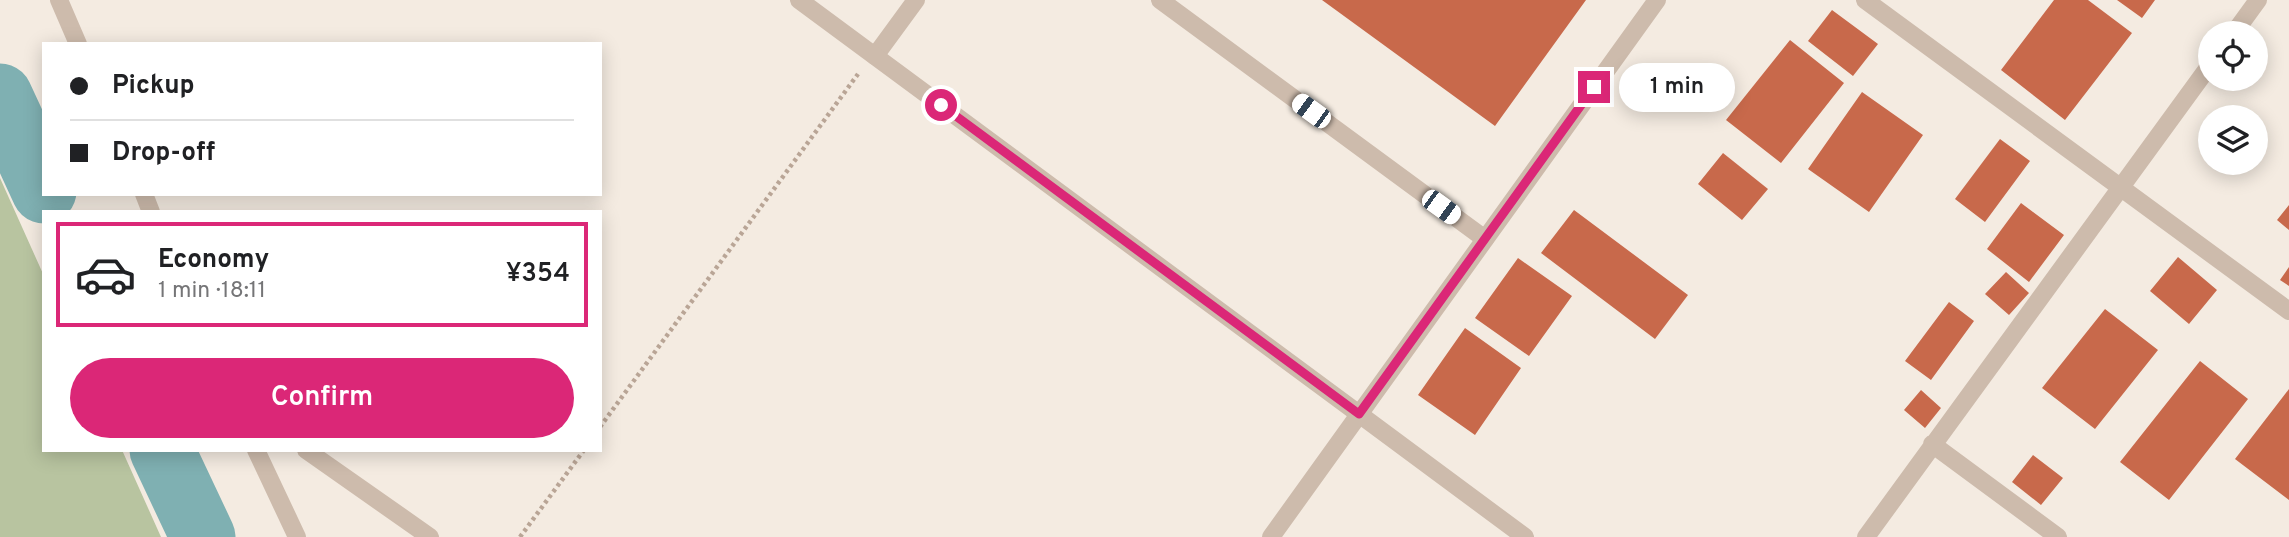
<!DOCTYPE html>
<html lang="en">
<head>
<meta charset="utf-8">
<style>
  body { margin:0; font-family:Overpass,sans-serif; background:#f2f2f2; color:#202124; height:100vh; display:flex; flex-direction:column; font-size:26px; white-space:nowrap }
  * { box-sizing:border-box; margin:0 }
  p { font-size:23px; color:#757577 }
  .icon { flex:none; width:38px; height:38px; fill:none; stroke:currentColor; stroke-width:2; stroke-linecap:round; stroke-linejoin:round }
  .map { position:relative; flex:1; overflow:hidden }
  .sheet { position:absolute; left:42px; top:210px; width:560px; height:242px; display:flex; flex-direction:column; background:#fff; border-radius:0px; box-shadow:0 4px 18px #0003 }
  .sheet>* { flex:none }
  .guide { position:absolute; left:42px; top:42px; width:560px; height:154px; border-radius:0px; box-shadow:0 4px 18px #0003; display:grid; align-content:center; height:154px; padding:0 28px; background:#fff }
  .fabs { position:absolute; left:2198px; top:21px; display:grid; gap:14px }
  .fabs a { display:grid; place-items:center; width:70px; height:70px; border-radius:50%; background:#fff; box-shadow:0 4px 18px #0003; font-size:35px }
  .end { position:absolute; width:32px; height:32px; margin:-16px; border:9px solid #db2777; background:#fff; box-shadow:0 0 0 4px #fff }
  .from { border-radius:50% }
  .bubble { position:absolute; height:49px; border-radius:24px; background:#fff; box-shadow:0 4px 18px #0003; font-size:23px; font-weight:600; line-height:49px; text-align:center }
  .car { position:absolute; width:21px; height:42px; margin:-21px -10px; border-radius:9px; box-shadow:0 0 5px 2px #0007; background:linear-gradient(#fff 24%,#345 0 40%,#fff 0 76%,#345 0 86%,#fff 0) }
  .guide b { display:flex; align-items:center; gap:24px; height:66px; font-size:26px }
  .guide b+b { border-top:2px solid #e0e0e0 }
  .guide i { width:18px; height:18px; background:#202124 }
  ul { padding:12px 0 0; list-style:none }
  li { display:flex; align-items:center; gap:21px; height:105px; margin:0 14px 10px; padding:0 14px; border:4px solid transparent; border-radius:0px }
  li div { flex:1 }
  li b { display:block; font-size:26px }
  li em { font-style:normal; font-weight:600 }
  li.on { border-color:#db2777 }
  li>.icon { width:63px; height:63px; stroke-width:1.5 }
  .cta { display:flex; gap:14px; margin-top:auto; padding:14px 28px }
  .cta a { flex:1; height:80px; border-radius:42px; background:#db2777; color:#fff; font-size:28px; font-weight:600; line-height:80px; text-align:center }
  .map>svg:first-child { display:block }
  .green { fill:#b8c4a0 }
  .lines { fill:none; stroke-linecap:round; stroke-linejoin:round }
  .river { stroke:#7fb0b2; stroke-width:65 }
  .building { fill:#c8694b }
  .path { stroke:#b9a596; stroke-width:4.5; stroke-dasharray:3.5 3.5; stroke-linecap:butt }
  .service { stroke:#cdbbac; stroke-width:18 }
  .minor { stroke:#cdbbac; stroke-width:18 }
  .tertiary { stroke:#cdbbac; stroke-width:18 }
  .route { stroke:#db2777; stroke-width:9 }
</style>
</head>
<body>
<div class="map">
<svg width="2289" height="537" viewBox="0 0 2289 537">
  <rect width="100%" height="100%" fill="#f4ebe1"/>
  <!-- green -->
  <path class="green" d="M 0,178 L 44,276 L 44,450 L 122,450 L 161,537 L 0,537 Z"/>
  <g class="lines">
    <!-- river -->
    <path class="river" d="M 0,96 L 44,191
      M 162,450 L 203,537"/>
  </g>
  <!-- building -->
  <path class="building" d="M 1322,0 L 1586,0 L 1495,126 Z
    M 2054,0 L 2088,0 L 2132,33 L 2065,120 L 2001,70 Z
    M 2117,0 L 2155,0 L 2142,18 Z
    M 1832,10 L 1878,44 L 1853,76 L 1808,41 Z
    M 1790,40 L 1844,83 L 1781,163 L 1726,120 Z
    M 1862,92 L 1923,135 L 1869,212 L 1808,169 Z
    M 2000,139 L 2030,161 L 1985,222 L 1955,199 Z
    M 1723,153 L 1768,189 L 1742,220 L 1698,184 Z
    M 2021,203 L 2064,235 L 2029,282 L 1987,249 Z
    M 2289,205 L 2289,230 L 2277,220 Z
    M 1574,210 L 1688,295 L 1655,339 L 1541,253 Z
    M 2178,257 L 2217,290 L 2189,324 L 2150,291 Z
    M 1518,258 L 1572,296 L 1529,356 L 1475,318 Z
    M 2289,267 L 2289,286 L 2280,280 Z
    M 2006,272 L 2029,293 L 2009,315 L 1985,294 Z
    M 1949,302 L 1974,321 L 1931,380 L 1905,361 Z
    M 2105,309 L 2158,350 L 2095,429 L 2042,388 Z
    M 1465,328 L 1521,368 L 1475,435 L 1418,395 Z
    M 2200,361 L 2248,399 L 2169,500 L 2120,462 Z
    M 2289,389 L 2289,500 L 2235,459 Z
    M 1921,390 L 1941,408 L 1925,428 L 1904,410 Z
    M 2033,455 L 2063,478 L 2041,505 L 2012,482 Z"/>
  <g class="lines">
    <!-- path -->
    <path class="path" d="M 600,427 L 858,74
      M 520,537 L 584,450"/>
    <!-- service -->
    <path class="service" d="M 1160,0 L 1485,239
      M 875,56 L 916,0"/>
    <!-- minor -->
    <path class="minor" d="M 59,0 L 78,44
      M 1865,0 L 2289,311
      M 2234,33 L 2258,0
      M 144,194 L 151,212
      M 1359,414 L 1525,537
      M 1932,444 L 2058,537
      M 256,450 L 297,537
      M 306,450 L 430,537
      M 1866,537 L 2210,65"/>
    <!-- tertiary -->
    <path class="tertiary" d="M 799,0 L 1359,414
      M 1271,537 L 1657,0"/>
  </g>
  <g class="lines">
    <!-- route -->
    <path class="route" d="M 941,105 L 1359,414 L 1594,87"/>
  </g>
</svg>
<div class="fabs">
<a><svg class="icon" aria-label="locate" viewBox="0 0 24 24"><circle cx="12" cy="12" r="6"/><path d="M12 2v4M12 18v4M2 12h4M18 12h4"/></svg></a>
<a><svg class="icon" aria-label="layers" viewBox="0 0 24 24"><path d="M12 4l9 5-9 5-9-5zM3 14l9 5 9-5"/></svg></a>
</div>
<i class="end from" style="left:941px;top:105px"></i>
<i class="end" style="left:1594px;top:87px"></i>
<div class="bubble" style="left:1619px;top:63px;width:116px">1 min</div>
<i class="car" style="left:1311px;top:111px;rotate:306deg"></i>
<i class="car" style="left:1441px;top:207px;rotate:126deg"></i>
<div class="guide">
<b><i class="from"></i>Pickup</b>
<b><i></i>Drop-off</b>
</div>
<section class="sheet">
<ul>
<li class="on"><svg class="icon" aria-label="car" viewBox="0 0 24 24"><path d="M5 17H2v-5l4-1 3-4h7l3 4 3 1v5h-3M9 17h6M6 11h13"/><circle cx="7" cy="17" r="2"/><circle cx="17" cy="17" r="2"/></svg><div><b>Economy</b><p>1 min · 18:11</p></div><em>¥354</em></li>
</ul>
<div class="cta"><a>Confirm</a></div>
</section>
</div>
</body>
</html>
